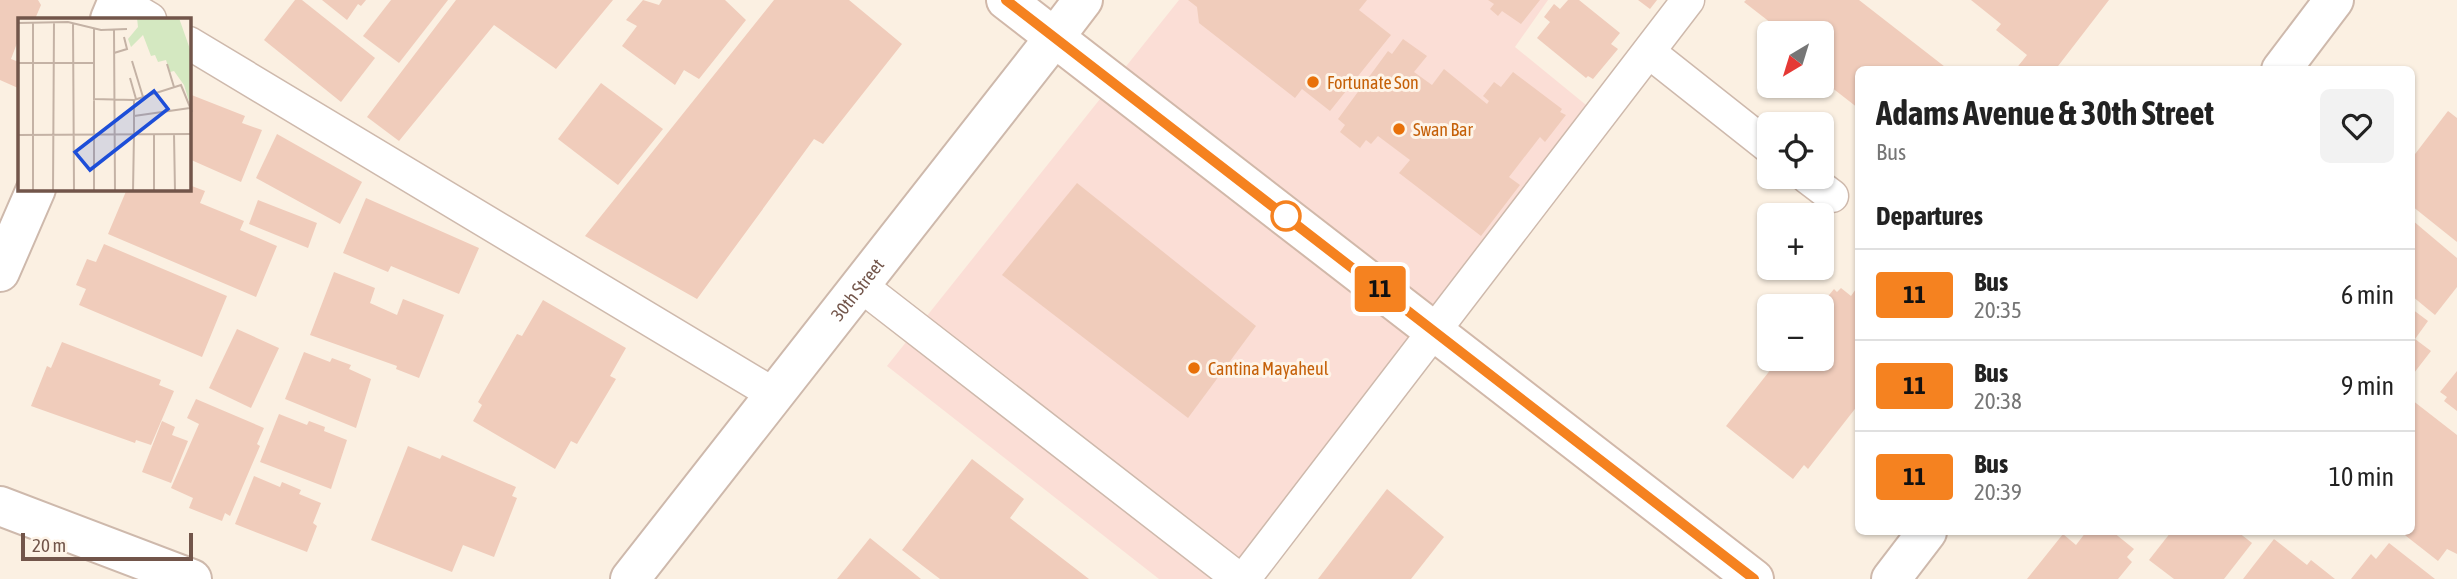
<!DOCTYPE html>
<html lang="en">
<head>
<meta charset="utf-8">
<style>
	body { margin:0; font-family:"Asap Condensed",sans-serif; background:#f2f2f2; color:#222; height:100vh; display:flex; flex-direction:column; font-size:26px; white-space:nowrap }
	* { box-sizing:border-box; margin:0 }
	p { font-size:23px; color:#767676 }
	.icon { flex:none; width:38px; height:38px; fill:none; stroke:currentColor; stroke-width:2; stroke-linecap:round; stroke-linejoin:round }
	.map { position:relative; flex:1; overflow:hidden }
	.side { position:absolute; left:1855px; top:66px; width:560px; height:469px; display:flex; flex-direction:column; background:#fff; border-radius:10px; box-shadow:0 2px 5px #0004 }
	.side>* { flex:none }
	.badge { padding:0 14px; border-radius:5px; font-size:24px; line-height:46px }
	.needle { width:46px; rotate:218deg }
	.fabs { position:absolute; left:1757px; top:21px; display:grid; gap:14px }
	.fabs a { display:grid; place-items:center; width:77px; height:77px; border-radius:10px; background:#fff; box-shadow:0 2px 5px #0004; font-size:35px }
	.scale { position:absolute; left:21px; bottom:18px; width:172px; box-sizing:border-box; padding-left:7px; border:4px solid #72554a; border-top:0; font-size:19px; line-height:24px; white-space:nowrap; color:#72554a; -webkit-text-stroke:5px #fef4e8; paint-order:stroke }
	.map>.badge { position:absolute; translate:-50% -50%; box-shadow:0 0 0 4px #fff }
	h2 { padding:0 21px; font-size:26px; line-height:63px }
	.round { display:grid; place-items:center; flex:none; width:74px; height:74px; border-radius:10px; background:#f2f2f2 }
	.head { display:flex; align-items:center; justify-content:space-between; height:119px; padding:0 21px }
	h1 { font-size:33px; font-weight:700; line-height:52px }
	ul { padding:0; list-style:none }
	li { display:flex; align-items:center; gap:21px; height:91px; padding:0 21px; border-top:2px solid #e0e0e0 }
	li div { flex:1 }
	li b { display:block; font-size:26px }
	li em { font-style:normal }
	li .badge { min-width:77px; font-weight:700; text-align:center }
	.map>svg:first-child { display:block }
	.commercial { fill:#fbded6 }
	.building { fill:#f0ccbb }
	.lines { fill:none; stroke-linecap:round; stroke-linejoin:round }
	.service-casing { stroke:#ceb9ac; stroke-width:35 }
	.minor-casing { stroke:#ceb9ac; stroke-width:42 }
	.secondary-casing { stroke:#d1b8a9; stroke-width:42 }
	.service { stroke:#fff; stroke-width:32 }
	.minor { stroke:#fff; stroke-width:38 }
	.secondary { stroke:#fff; stroke-width:38 }
	.line-casing { stroke:#fff; stroke-width:16 }
	.line { stroke:#f58220; stroke-width:10 }
	.food-dot { fill:#e8710a; stroke:#fef4e8; stroke-width:2.5 }
	.stop-dot { fill:#fff; stroke:#f58220; stroke-width:3.5 }
	.labels { text-anchor:middle; dominant-baseline:central; stroke-width:6; stroke-linejoin:round; paint-order:stroke }
	.food-label { font-size:18px; fill:#c56008; stroke:#fef4e8; text-anchor:start }
	.street-label { font-size:18px; fill:#72554a; stroke:#fef4e8 }
	.inset-road { fill:none; stroke:#c4b2a5; stroke-width:2 }
	.view { fill:#1d4ed8; fill-opacity:0.15; stroke:#1d4ed8; stroke-width:3.5 }
	.inset-edge { fill:none; stroke:#72554a; stroke-width:3.5 }
</style>
</head>
<body>
<div class="map">
<svg width="2457" height="579" viewBox="0 0 2457 579">
	<rect width="100%" height="100%" fill="#fbf0e2"/>
	<polygon class="commercial" points="1179,0 1548,0 1515,47 1591,109 1226,579 1159,579 887,366"/>
	<g class="building">
		<polygon points="0,0 38,0 41,5 35,19 19,19 19,38 11,59 19,62 18,88 0,80"/>
		<polygon points="295,0 302,0 375,58 341,102 264,40"/>
		<polygon points="322,0 366,0 361,6 358,4 347,20"/>
		<polygon points="391,0 448,0 399,63 363,36"/>
		<polygon points="456,0 613,0 556,69 494,25 399,141 367,117"/>
		<polygon points="643,0 659,5 662,0 725,0 746,20 699,79 684,70 675,85 622,46 637,26 626,20"/>
		<polygon points="774,0 849,0 902,44 823,144 814,139 697,299 585,236"/>
		<polygon points="1188,0 1367,0 1359,10 1391,35 1330,111 1302,89 1295,98 1199,23 1197,7"/>
		<polygon points="1488,0 1540,0 1521,24 1502,11 1498,16 1490,9 1494,4"/>
		<polygon points="1568,0 1579,0 1620,33 1611,44 1618,49 1593,79 1588,76 1586,78 1537,38 1550,22 1544,17 1554,4 1560,9"/>
		<polygon points="1638,0 1657,0 1650,9"/>
		<polygon points="1746,0 1859,0 1949,70 1858,70 1858,108 1822,80 1822,33 1784,33 1744,2"/>
		<polygon points="1971,0 2109,0 2055,70 2015,70 2027,55 1996,30 2001,24"/>
		<polygon points="1403,39 1427,56 1414,72 1432,85 1444,69 1487,104 1489,101 1483,96 1494,82 1501,87 1513,72 1562,109 1560,112 1566,115 1545,142 1540,137 1509,177 1520,185 1481,236 1399,173 1410,160 1378,136 1371,144 1366,140 1360,148 1340,132 1345,125 1338,119 1388,51 1392,54"/>
		<polygon points="601,83 663,129 618,185 558,139"/>
		<polygon points="189,94 245,116 242,123 262,130 241,182 189,159"/>
		<polygon points="2448,111 2457,118 2457,242 2412,206 2412,158"/>
		<polygon points="277,134 362,182 340,224 256,178"/>
		<polygon points="1077,183 1256,326 1188,418 1002,275"/>
		<polygon points="189,185 205,191 200,203 244,221 240,230 277,246 256,297 108,234 127,189 189,189"/>
		<polygon points="366,198 479,248 459,294 391,266 388,272 343,253"/>
		<polygon points="258,200 317,223 308,248 249,224"/>
		<polygon points="2412,220 2457,258 2457,287 2435,315 2412,296"/>
		<polygon points="104,244 227,296 202,357 79,305 86,289 76,285 87,259 96,262"/>
		<polygon points="334,272 375,288 370,303 397,315 403,299 444,315 419,378 396,369 397,366 310,335"/>
		<polygon points="1858,286 1858,405 1808,469 1804,465 1793,479 1726,426 1779,359 1822,359 1820,306 1834,289 1837,292 1841,288 1851,296"/>
		<polygon points="543,300 626,348 610,376 616,379 577,444 571,441 555,469 473,421 482,405 478,402 517,334 522,336"/>
		<polygon points="2412,309 2428,321 2415,339 2431,351 2414,373 2412,371"/>
		<polygon points="237,329 279,348 251,408 209,388"/>
		<polygon points="62,342 161,380 159,385 174,391 151,445 136,440 135,443 31,406 47,366 51,368"/>
		<polygon points="304,352 330,362 332,358 351,365 349,369 371,379 356,428 285,399"/>
		<polygon points="2457,371 2457,411 2444,401 2447,397 2440,392"/>
		<polygon points="196,399 264,428 257,444 260,446 230,516 225,513 222,521 189,508 193,498 171,488 199,424 187,418"/>
		<polygon points="2412,400 2457,435 2457,554 2447,549 2438,561 2401,532 2412,532"/>
		<polygon points="279,414 307,425 309,421 325,427 324,431 347,440 331,489 260,462"/>
		<polygon points="162,421 175,427 172,435 188,441 171,483 142,472"/>
		<polygon points="408,446 440,459 442,455 516,487 512,496 517,498 494,557 463,545 452,572 371,540"/>
		<polygon points="972,459 1024,499 1010,518 1089,579 940,579 902,550"/>
		<polygon points="254,476 280,487 282,482 301,490 299,494 321,503 313,523 317,526 307,552 235,524"/>
		<polygon points="1387,489 1444,537 1411,579 1318,579"/>
		<polygon points="2086,532 2113,532 2134,549 2127,557 2132,562 2118,579 2027,579 2063,534 2076,545"/>
		<polygon points="2171,532 2238,532 2252,543 2224,579 2174,579 2149,560"/>
		<polygon points="870,538 921,579 837,579"/>
		<polygon points="2274,539 2307,565 2311,560 2335,579 2243,579"/>
		<polygon points="2389,543 2435,579 2351,579 2371,554 2376,559"/>
	</g>
	<g class="lines">
		<g class="service-casing">
			<g id="service">
				<polyline points="118,0 150,19"/>
				<polyline points="189,43 775,395"/>
				<polyline points="1649,52 1769,147"/>
				<polyline points="1807,177 1832,196"/>
				<polyline points="860,285 1239,579"/>
				<polyline points="1244,579 1688,0"/>
			</g>
		</g>
		<g class="minor-casing">
			<g id="minor">
				<polyline points="110,19 118,0"/>
				<polyline points="2281,70 2334,0"/>
				<polyline points="0,272 36,189"/>
				<polyline points="0,506 192,579"/>
				<path id="s1" d="M630,579l424,-541"/>
				<polyline points="1891,579 1927,532"/>
			</g>
		</g>
		<g class="secondary-casing">
			<g id="secondary">
				<polyline points="1006,0 1754,579"/>
				<polyline points="1054,38 1083,0"/>
			</g>
		</g>
		<use href="#service" class="service"/>
		<use href="#minor" class="minor"/>
		<use href="#secondary" class="secondary"/>
	</g>
	<g class="lines">
		<g class="line-casing">
			<polyline id="line" points="1006,0 1754,579"/>
		</g>
		<use href="#line" class="line"/>
	</g>
	<g class="food-dot">
		<circle cx="1313" cy="82" r="7"/>
		<circle cx="1399" cy="129" r="7"/>
		<circle cx="1194" cy="368" r="7"/>
	</g>
	<circle class="stop-dot" cx="1286" cy="216" r="14"/>
	<g class="labels">
		<g class="food-label">
			<text x="1327" y="82">Fortunate Son</text>
			<text x="1413" y="129">Swan Bar</text>
			<text x="1208" y="368">Cantina Mayaheul</text>
		</g>
		<g class="street-label">
			<text stroke="none"><textPath href="#s1" startOffset="368">30th Street</textPath></text>
		</g>
	</g>
	<g transform="translate(18 18)">
		<rect width="173" height="173" fill="#fbf0e2"/>
		<path d="M119,0h42l12,34v56l-7,-23 -10,-14 -4,1 -4,-12 -8,2 -3,-7 -4,1 -8,-21 -12,12 -3,-8 10,-12z" fill="#d4e8c1"/>
		<path class="inset-road" d="M15,4v169M0,5l50,-1 33,8 26,-1M55,5l1,168M76,10v163M96,12l1,161M96,35l13,-4 -3,-12M114,43l11,36M0,45h75M149,46l7,23M112,60l6,21M75,81l41,1 47,-15 11,27M116,98l56,-8M116,116v-34M156,116l1,57M0,117l174,-1M136,117v56M35,173l1,-169M115,173l1,-57"/>
		<path class="view" d="M136,73l14,18 -78,61 -15,-18z"/>
		<rect width="173" height="173" class="inset-edge"/>
	</g>
</svg>
<div class="fabs">
<a><svg class="needle" viewBox="-14 -14 28 28"><path d="M0-13l5 13h-10z" fill="#e53935"/><path d="M0 13l5-13h-10z" fill="#767676"/></svg></a>
<a><svg class="icon" aria-label="locate" viewBox="0 0 24 24"><circle cx="12" cy="12" r="6"/><path d="M12 2v4M12 18v4M2 12h4M18 12h4"/></svg></a>
<a>+</a>
<a>−</a>
</div>
<div class="scale">20 m</div>
<b class="badge" style="left:1380px;top:289px;background:#f58220;color:#111">11</b>
<section class="side">
<div class="head"><div><h1>Adams Avenue &amp; 30th Street</h1><p>Bus</p></div><a class="round"><svg class="icon" aria-label="heart" viewBox="0 0 24 24"><path d="M12 20l-8-8c-3-5 5-10 8-4 3-6 11-1 8 4z"/></svg></a></div>
<h2>Departures</h2>
<ul>
<li><span class="badge" style="background:#f58220;color:#111">11</span><div><b>Bus</b><p>20:35</p></div><em>6 min</em></li>
<li><span class="badge" style="background:#f58220;color:#111">11</span><div><b>Bus</b><p>20:38</p></div><em>9 min</em></li>
<li><span class="badge" style="background:#f58220;color:#111">11</span><div><b>Bus</b><p>20:39</p></div><em>10 min</em></li>
</ul>
</section>
</div>
</body>
</html>
